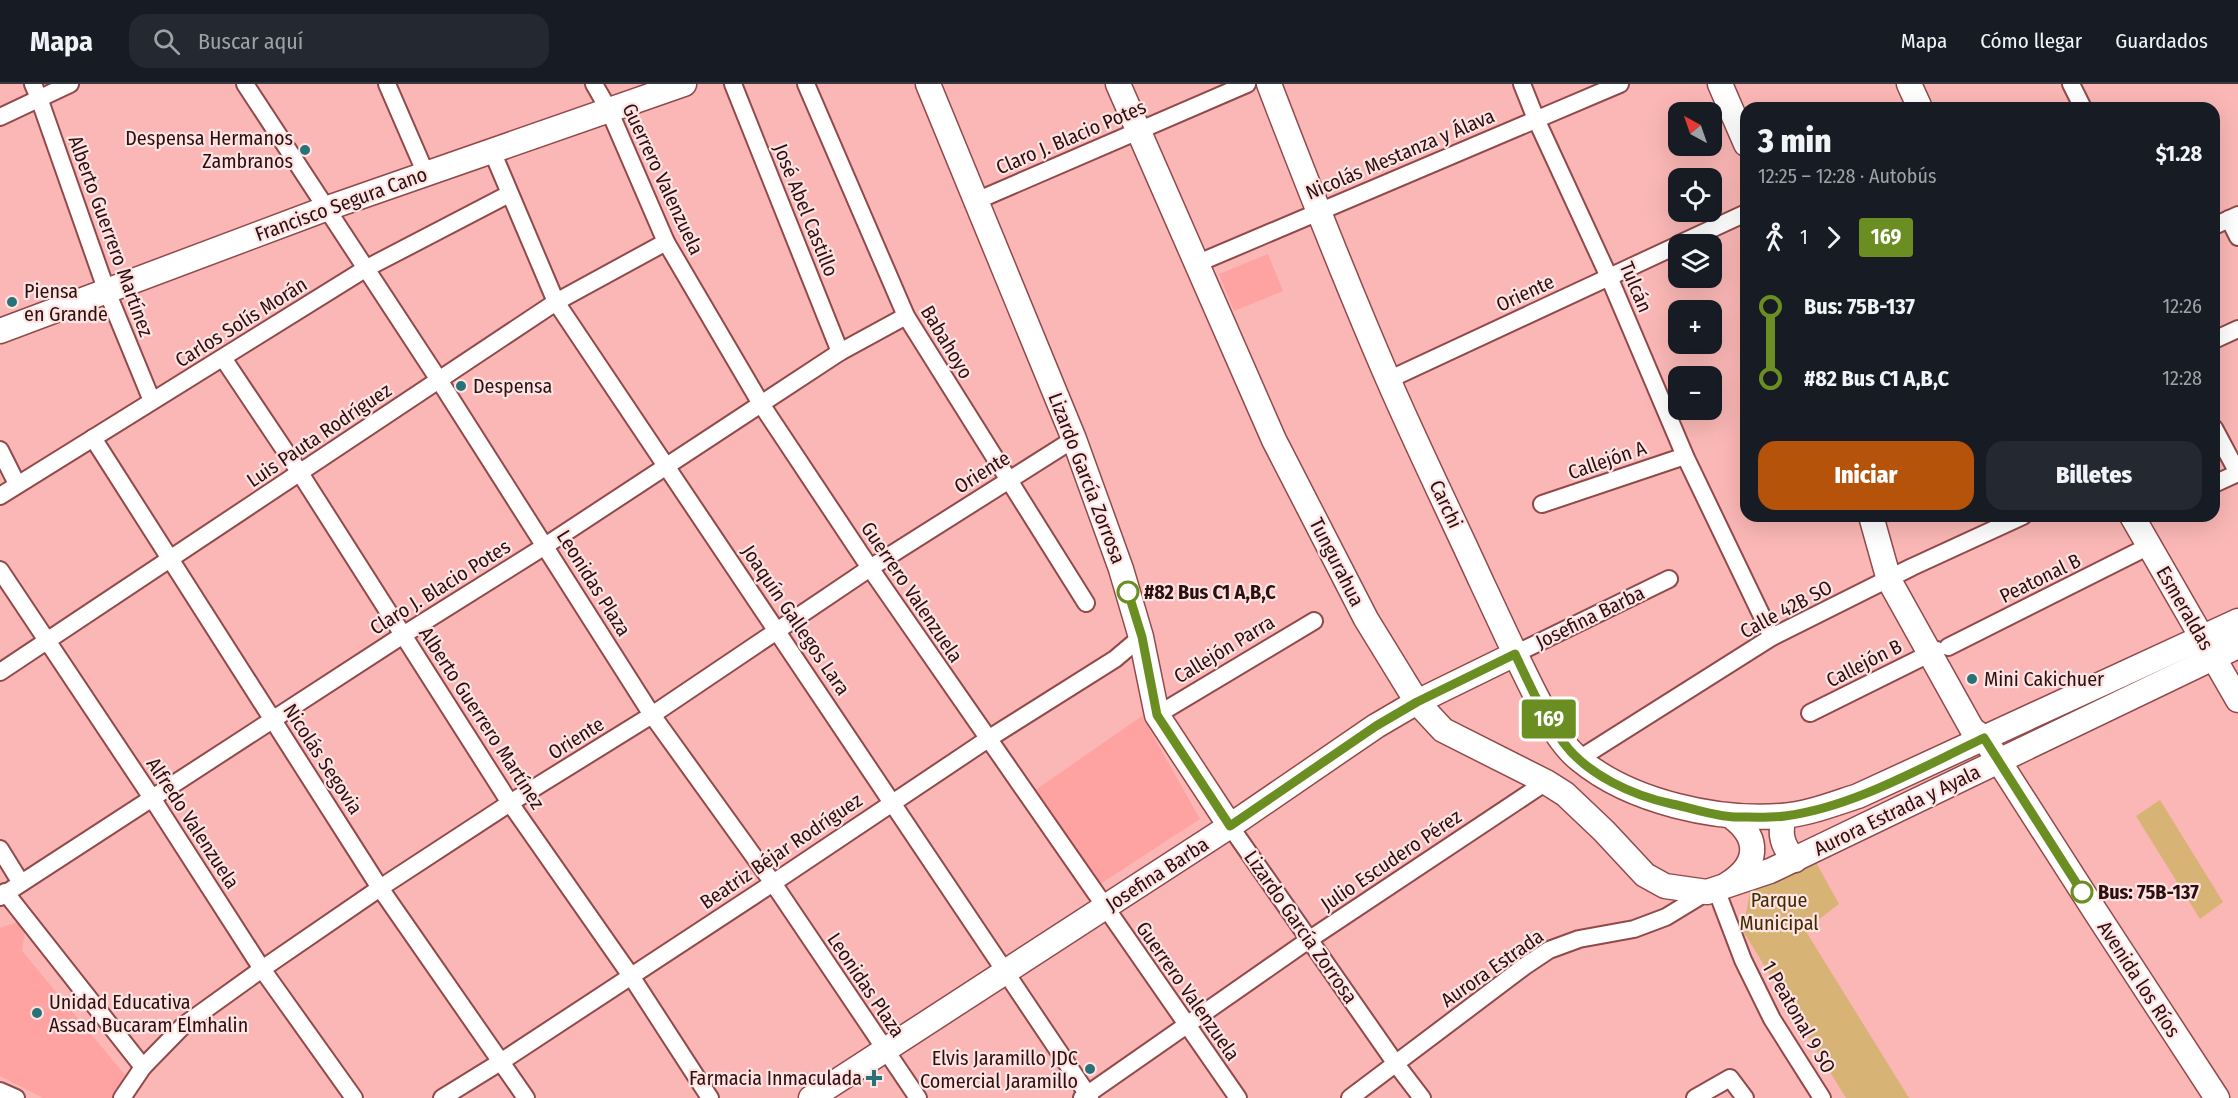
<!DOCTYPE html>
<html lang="es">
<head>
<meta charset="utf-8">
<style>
	body { margin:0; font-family:"Fira Sans Condensed",sans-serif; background:#242831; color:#f1f3f6; height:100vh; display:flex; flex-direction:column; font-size:22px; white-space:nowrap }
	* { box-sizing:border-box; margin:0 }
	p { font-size:20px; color:#9ea1a6 }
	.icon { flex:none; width:33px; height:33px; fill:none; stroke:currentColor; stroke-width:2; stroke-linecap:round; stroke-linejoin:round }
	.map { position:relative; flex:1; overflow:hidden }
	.side { position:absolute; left:1740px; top:18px; width:480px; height:420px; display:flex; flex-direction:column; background:#171b24; border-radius:18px; box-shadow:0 6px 24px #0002 }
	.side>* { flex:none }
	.badge { padding:0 12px; border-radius:4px; font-size:21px; line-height:39px }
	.needle { width:39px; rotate:320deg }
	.tools { position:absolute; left:1668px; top:18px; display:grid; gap:12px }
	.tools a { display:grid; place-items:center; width:54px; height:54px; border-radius:12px; background:#171b24; box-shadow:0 6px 24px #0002; font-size:30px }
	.map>.badge { position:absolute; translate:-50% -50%; box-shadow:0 0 0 3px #fff }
	.legs { display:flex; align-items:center; gap:9px; height:66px; padding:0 18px; font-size:20px }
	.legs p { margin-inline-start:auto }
	.head { display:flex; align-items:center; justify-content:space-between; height:102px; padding:0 18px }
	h1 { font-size:33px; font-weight:800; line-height:45px }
	.action { display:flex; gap:12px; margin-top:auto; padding:12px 18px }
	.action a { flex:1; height:69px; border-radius:18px; background:#b45309; color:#fff; font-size:24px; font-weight:800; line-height:69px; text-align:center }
	.action a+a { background:#242831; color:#f1f3f6 }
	ul { padding:0 18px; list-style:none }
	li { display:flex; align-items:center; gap:21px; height:72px; font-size:22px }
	li i { display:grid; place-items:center; width:9px; height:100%; margin:0 8px; background:currentColor }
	li i::after { content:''; width:15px; height:15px; margin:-8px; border:4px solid; border-radius:50%; background:#171b24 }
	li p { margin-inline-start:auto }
	li:first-child i { background:linear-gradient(#0000 50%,currentColor 0) }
	li:last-child i { background:linear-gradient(currentColor 50%,#0000 0) }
	header { display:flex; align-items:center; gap:36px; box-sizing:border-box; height:84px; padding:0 30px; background:#171b24; border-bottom:2px solid #363941 }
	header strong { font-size:28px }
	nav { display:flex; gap:33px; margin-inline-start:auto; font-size:21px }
	.search { width:420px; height:54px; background:#242831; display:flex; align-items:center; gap:15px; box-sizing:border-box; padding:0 21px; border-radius:18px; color:#9ea1a6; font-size:22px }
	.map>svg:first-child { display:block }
	.built { fill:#fea3a1 }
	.green { fill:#d7b375 }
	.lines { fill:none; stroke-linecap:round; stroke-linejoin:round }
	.street-casing { stroke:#914949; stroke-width:20 }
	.secondary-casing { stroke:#914949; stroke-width:27 }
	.street { stroke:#fff; stroke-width:16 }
	.secondary { stroke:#fff; stroke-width:24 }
	.line-1-casing { stroke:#fff; stroke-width:14 }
	.line-1 { stroke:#6b8e23; stroke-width:9 }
	.poi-dot { fill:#287377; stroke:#ffe4e3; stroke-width:2 }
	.stop-1-dot { fill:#fff; stroke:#6b8e23; stroke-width:3 }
	.labels { text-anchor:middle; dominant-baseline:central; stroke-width:4.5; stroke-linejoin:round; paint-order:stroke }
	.street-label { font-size:20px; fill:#2c0f0f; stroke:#ffe4e3 }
	.poi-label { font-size:20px; fill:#2c0f0f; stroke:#ffe4e3; text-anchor:start }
	.stop-label { font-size:20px; font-weight:bold; fill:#2c0f0f; stroke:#ffe4e3; text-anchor:start }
	.park-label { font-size:20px; fill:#402b00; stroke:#ffe4e3 }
</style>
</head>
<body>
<header>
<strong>Mapa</strong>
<div class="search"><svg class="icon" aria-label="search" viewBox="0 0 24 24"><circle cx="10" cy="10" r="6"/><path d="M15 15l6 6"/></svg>Buscar aquí</div>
<nav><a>Mapa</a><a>Cómo llegar</a><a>Guardados</a></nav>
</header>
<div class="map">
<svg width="2238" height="1014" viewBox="0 0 2238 1014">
	<rect width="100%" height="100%" fill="#fab7b5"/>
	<g class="built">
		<polygon points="1268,170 1283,207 1234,227 1219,190"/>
		<polygon points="1142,632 1200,735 1100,800 1034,707"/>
		<polygon points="20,837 25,846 22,867 125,991 113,1014 43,1014 0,992 0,844"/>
	</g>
	<g class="green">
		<polygon points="2160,716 2223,818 2200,835 2136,732"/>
		<polygon points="1814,775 1839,820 1805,846 1909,1014 1846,1014 1743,847 1750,807"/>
	</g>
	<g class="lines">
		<g class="street-casing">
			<g id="street">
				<polyline points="33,0 39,14 106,205 152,317"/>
				<polyline points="245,0 439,296 652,631 773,799 918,1014"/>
				<polyline points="387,0 426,90"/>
				<polyline points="594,0 609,26 666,158 761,320 870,484 1238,1014"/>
				<polyline points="733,0 840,268"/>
				<polyline points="806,0 906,232 1086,519"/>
				<polyline points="1522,0 1536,35 1609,193 1685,372 1772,553"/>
				<polyline points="2071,0 2083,24"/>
				<polyline points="0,33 70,0"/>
				<polyline points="492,67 556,218 1090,1014"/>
				<polyline points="976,117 1247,0"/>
				<polyline points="2229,135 2238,153"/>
				<polyline points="2214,142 2238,131"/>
				<polyline points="1679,160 1746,129"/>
				<polyline points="1196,180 1620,0"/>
				<polyline points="2214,256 2238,245"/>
				<polyline points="223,274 300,389 510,719 631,892 710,1014"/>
				<polyline points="1388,296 1678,161"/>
				<polyline points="2214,344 2238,389 2214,400"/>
				<polyline points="93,354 380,804 526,1014"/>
				<polyline points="0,366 17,400"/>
				<polyline points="0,412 365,185 509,110"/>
				<polyline points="1542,420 1685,372"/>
				<polyline points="0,486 152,714 262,885 354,1014"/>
				<polyline points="1948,563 2149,462"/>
				<polyline points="1515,570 1669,495"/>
				<polyline points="0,588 556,218 666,158"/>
				<polyline points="1810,629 1937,566"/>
				<polyline points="1157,631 1314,537"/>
				<polyline points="1579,675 1772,553 1912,483 2023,432"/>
				<polyline points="1230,742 1396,980 1422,1014"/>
				<polyline points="0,765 21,799"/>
				<polyline points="1716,805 1743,876 1772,935 1822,1014"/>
				<polyline points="5,808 143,983"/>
				<polyline points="0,813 403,551 545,462 840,268 906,232"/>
				<polyline points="0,1007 16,1014"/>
				<polyline points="122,1014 143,983 184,941 262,885 380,804 510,719 652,631 870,484 1074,355"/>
				<polyline points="442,1014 502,977 773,799 988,655 1115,575 1141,553"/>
				<polyline points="1082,1014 1310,855 1546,698"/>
				<polyline points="1350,1014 1525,882 1549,866 1579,855 1634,845 1666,833 1707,808"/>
				<polyline points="1695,1014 1730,994 1745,1014"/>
			</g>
		</g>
		<g class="secondary-casing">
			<g id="secondary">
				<polyline points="928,0 1074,355 1121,485 1141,553 1157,631 1230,742"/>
				<polyline points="1118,0 1274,356 1366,535 1417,618 1443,646 1546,698 1565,710 1604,747 1645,791 1665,802 1707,808 1770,787 2238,562"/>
				<path d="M1269,0c38,99 77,198 119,295 30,69 63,136 94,204 18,38 35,76 54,113 12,23 24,48 44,64 51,42 137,61 202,56 26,-2 51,-12 76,-20l380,-175"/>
				<polyline points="1720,0 1746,60"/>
				<polyline points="1909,0 1920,24"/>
				<polyline points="0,247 325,125 684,0"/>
				<polyline points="1871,432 1889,496 1972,645 1984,654 2095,827 2217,1014"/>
				<polyline points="2132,432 2238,616"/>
				<path d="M1784,732c-5,18 -2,30 11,44"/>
				<path d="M1728,800c30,-19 33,-45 4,-67"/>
				<polyline points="811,1014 1230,742 1376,642 1417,618 1515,570"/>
			</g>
		</g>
		<use href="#street" class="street"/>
		<use href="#secondary" class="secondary"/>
	</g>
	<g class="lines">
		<g class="line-1-casing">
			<path id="line-1" d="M1128,508l14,45 15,78 73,111 146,-100 41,-24 98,-48c14,29 28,62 48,88 24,33 71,54 109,62 20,4 42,12 63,13 16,0 34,1 50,-1 69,-9 137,-49 199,-78l98,154"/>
		</g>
		<use href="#line-1" class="line-1"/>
	</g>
	<g class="poi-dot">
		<circle cx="305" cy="66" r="6"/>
		<circle cx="12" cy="218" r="6"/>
		<circle cx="461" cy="302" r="6"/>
		<circle cx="1972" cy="595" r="6"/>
		<circle cx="37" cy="929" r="6"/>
		<circle cx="1090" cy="985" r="6"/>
		<path d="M871 985h6v6h6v6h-6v6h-6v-6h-6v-6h6z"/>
	</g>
	<g class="stop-1-dot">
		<circle cx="1128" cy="508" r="10"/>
		<circle cx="2082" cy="808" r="10"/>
	</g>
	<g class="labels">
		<g class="street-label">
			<text transform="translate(1071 53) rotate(-23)">Claro J. Blacio Potes</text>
			<text transform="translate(1400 70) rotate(-23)">Nicolás Mestanza y Álava</text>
			<text transform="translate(663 95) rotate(65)">Guerrero Valenzuela</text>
			<text transform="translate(341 120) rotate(-20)">Francisco Segura Cano</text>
			<text transform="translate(806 126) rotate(68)">José Abel Castillo</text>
			<text transform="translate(111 152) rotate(70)">Alberto Guerrero Martínez</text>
			<text transform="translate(1636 203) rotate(67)">Tulcán</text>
			<text transform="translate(1525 209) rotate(-25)">Oriente</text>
			<text transform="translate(241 238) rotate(-32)">Carlos Solís Morán</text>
			<text transform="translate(947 258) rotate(59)">Babahoyo</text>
			<text transform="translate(319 351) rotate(-34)">Luis Pauta Rodríguez</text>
			<text transform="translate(1607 376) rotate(-19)">Callejón A</text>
			<text transform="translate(982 388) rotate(-32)">Oriente</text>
			<text transform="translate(1087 394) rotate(69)">Lizardo García Zorrosa</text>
			<text transform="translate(1446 420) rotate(65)">Carchi</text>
			<text transform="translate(1337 478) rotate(63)">Tungurahua</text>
			<text transform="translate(2040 494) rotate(-26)">Peatonal B</text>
			<text transform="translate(594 499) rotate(58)">Leonidas Plaza</text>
			<text transform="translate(440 503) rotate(-32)">Claro J. Blacio Potes</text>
			<text transform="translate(912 508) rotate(56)">Guerrero Valenzuela</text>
			<text transform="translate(2185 524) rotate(60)">Esmeraldas</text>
			<text transform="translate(1786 525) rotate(-28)">Calle 42B SO</text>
			<text transform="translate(1590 533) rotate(-26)">Josefina Barba</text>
			<text transform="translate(796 536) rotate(56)">Joaquín Gallegos Lara</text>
			<text transform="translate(1224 565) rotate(-31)">Callejón Parra</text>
			<text transform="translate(1864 579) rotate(-27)">Callejón B</text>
			<text transform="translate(482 634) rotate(57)">Alberto Guerrero Martínez</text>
			<text transform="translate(576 654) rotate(-32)">Oriente</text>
			<text transform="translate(323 675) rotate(57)">Nicolás Segovia</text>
			<text transform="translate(1897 726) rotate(-26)">Aurora Estrada y Ayala</text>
			<text transform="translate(193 739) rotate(57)">Alfredo Valenzuela</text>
			<text transform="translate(781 767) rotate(-34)">Beatriz Béjar Rodríguez</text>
			<text transform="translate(1391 776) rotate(-34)">Julio Escudero Pérez</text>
			<text transform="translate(1157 790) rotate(-33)">Josefina Barba</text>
			<text transform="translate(1301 843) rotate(55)">Lizardo García Zorrosa</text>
			<text transform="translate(1492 884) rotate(-35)">Aurora Estrada</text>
			<text transform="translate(2139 895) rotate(57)">Avenida los Ríos</text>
			<text transform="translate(866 901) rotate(56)">Leonidas Plaza</text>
			<text transform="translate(1188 907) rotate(55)">Guerrero Valenzuela</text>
			<text transform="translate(1799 933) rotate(60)">1 Peatonal 9 SO</text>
		</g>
		<g class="poi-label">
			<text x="293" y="54" text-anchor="end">Despensa Hermanos<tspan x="293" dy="23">Zambranos</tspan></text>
			<text x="24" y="207">Piensa<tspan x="24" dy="23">en Grande</tspan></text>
			<text x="473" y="302">Despensa</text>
			<text x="1984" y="595">Mini Cakichuer</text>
			<text x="49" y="918">Unidad Educativa<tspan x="49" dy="23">Assad Bucaram Elmhalin</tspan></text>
			<text x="1078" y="974" text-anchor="end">Elvis Jaramillo JDC<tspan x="1078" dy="23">Comercial Jaramillo</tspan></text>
			<text x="862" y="994" text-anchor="end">Farmacia Inmaculada</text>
		</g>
		<g class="stop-label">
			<text x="1144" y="508">#82 Bus C1 A,B,C</text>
			<text x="2098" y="808">Bus: 75B-137</text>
		</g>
		<g class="park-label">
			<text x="1779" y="816">Parque<tspan x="1779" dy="23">Municipal</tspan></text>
		</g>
	</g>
</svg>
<div class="tools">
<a><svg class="needle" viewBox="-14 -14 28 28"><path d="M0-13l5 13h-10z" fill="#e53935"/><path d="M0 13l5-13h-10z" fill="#9ea1a6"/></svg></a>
<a><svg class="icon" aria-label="locate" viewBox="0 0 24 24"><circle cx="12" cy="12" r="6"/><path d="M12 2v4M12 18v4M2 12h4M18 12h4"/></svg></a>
<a><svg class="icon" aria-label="layers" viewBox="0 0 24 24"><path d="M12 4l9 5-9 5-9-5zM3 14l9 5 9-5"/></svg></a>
<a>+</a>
<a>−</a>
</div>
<b class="badge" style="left:1549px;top:635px;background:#6b8e23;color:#fff">169</b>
<section class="side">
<div class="head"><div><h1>3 min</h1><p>12:25 – 12:28 · Autobús</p></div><b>$1.28</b></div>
<div class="legs"><svg class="icon" aria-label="walk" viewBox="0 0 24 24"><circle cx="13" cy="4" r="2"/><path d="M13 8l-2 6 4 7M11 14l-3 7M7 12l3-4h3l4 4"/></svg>1<svg class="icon" aria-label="forward" viewBox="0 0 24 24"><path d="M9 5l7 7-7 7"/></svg><b class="badge" style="background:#6b8e23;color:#fff">169</b></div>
<ul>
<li><i style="color:#6b8e23"></i><b>Bus: 75B-137</b><p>12:26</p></li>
<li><i style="color:#6b8e23"></i><b>#82 Bus C1 A,B,C</b><p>12:28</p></li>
</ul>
<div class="action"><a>Iniciar</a><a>Billetes</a></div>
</section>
</div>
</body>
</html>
